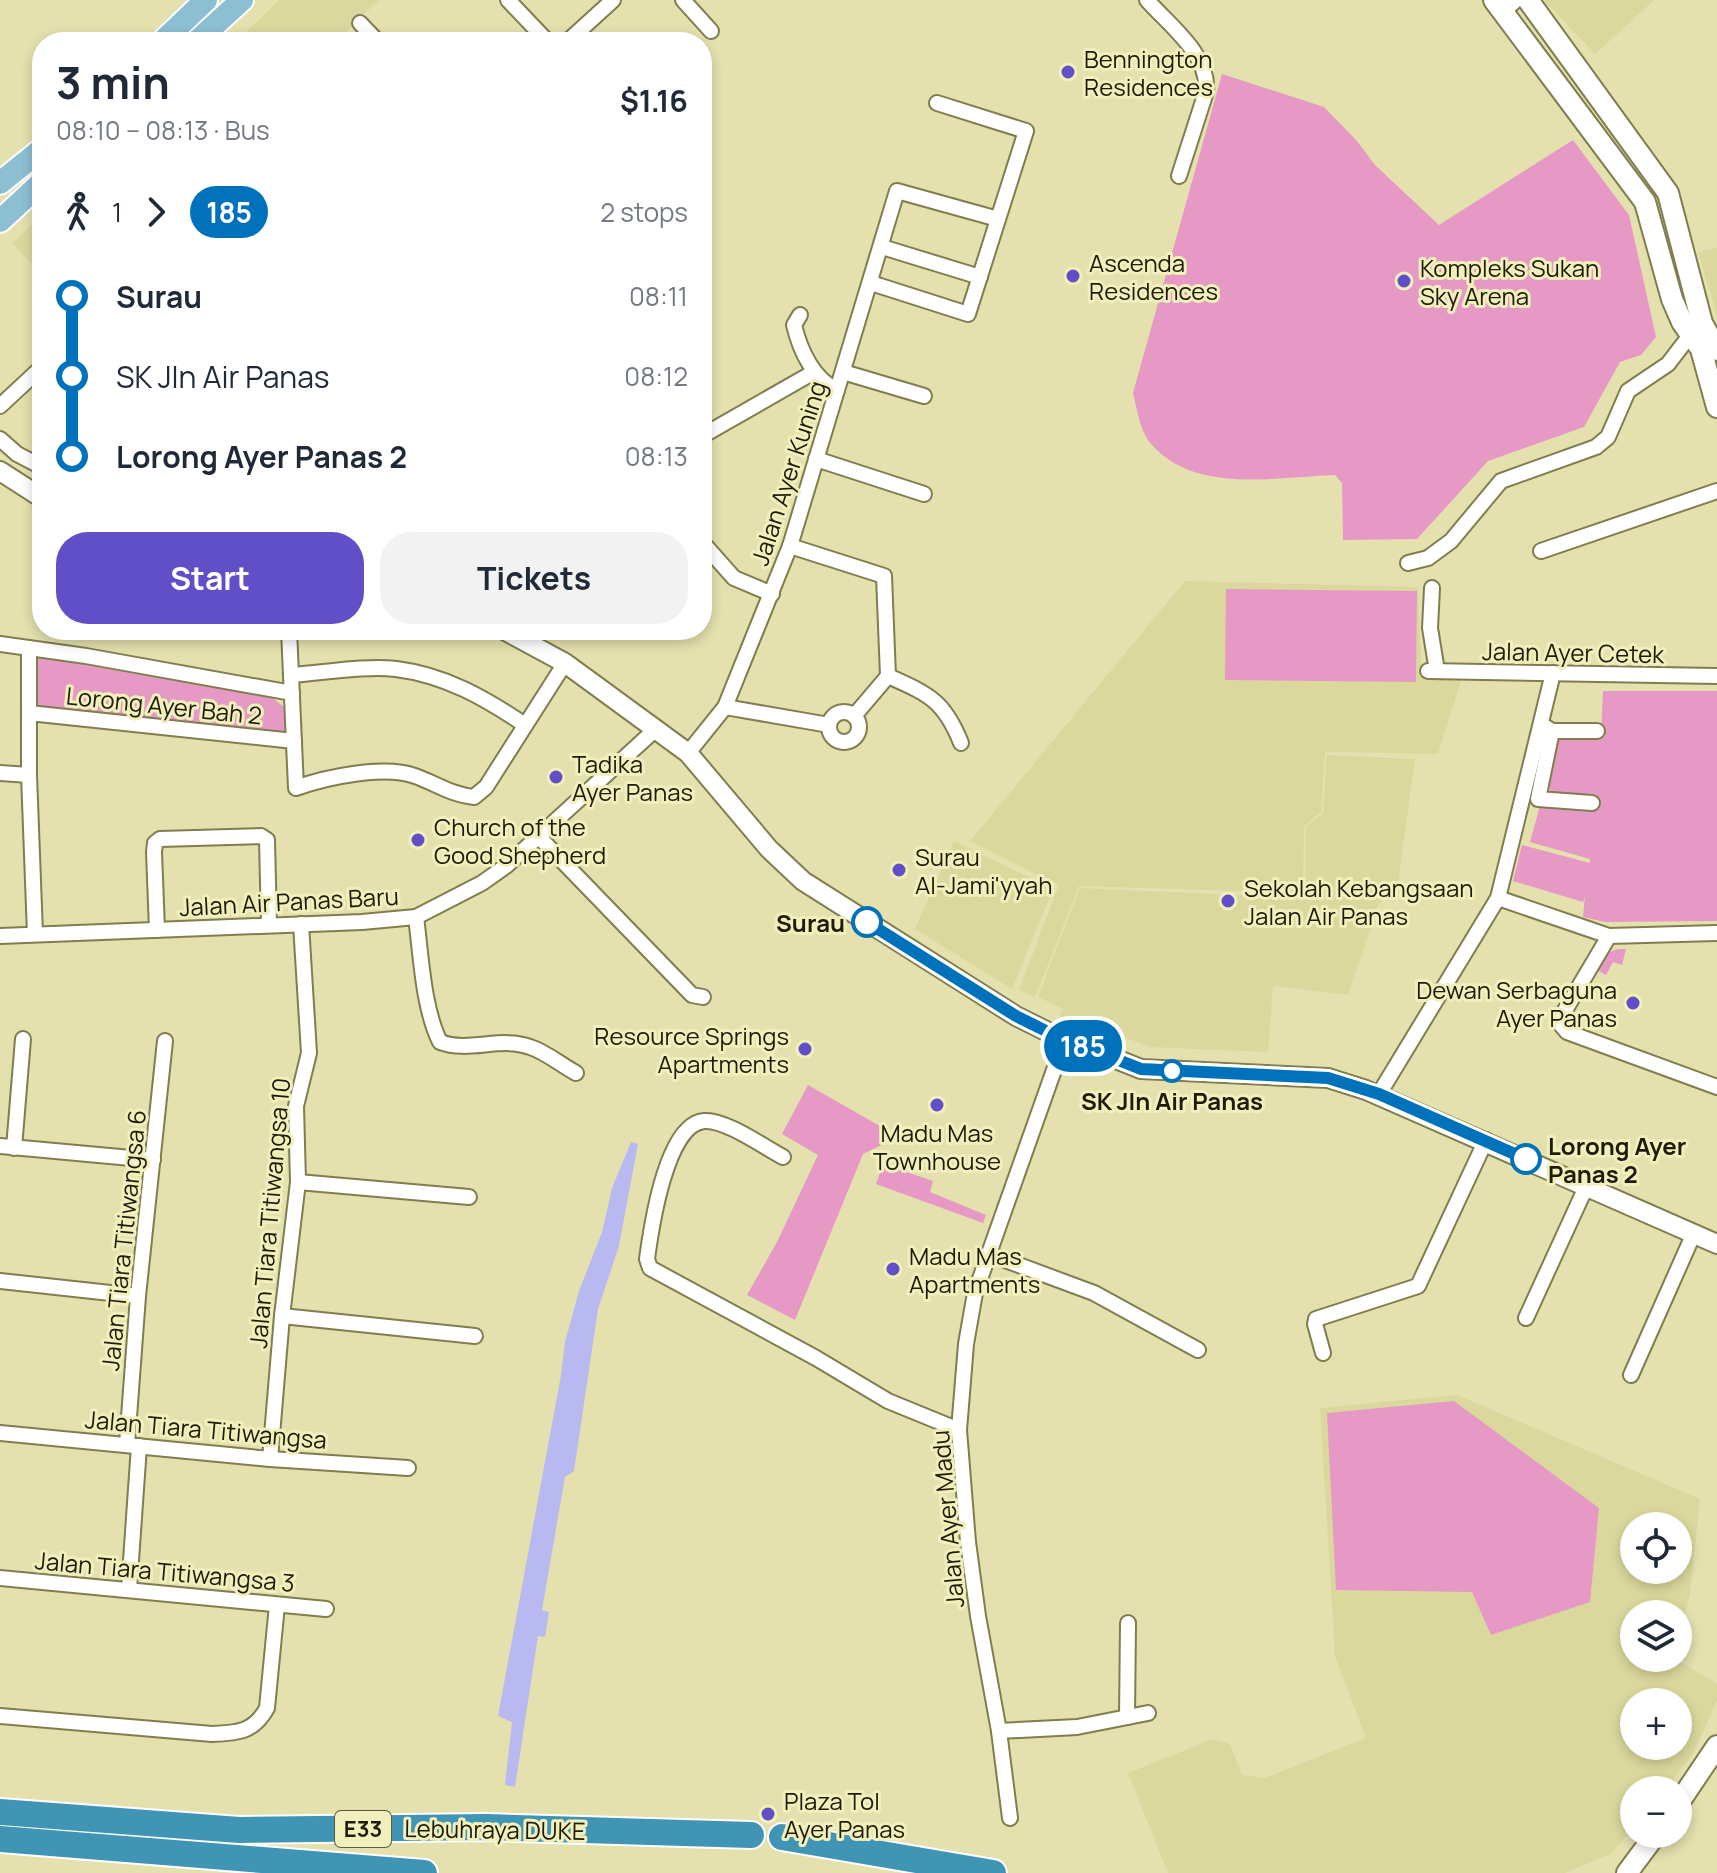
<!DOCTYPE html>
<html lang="en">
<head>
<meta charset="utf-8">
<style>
	body { margin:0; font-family:Manrope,sans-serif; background:#f2f2f3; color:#1f2937; height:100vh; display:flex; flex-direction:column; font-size:30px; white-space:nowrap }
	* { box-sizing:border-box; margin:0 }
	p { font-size:26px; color:#747a83 }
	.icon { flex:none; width:44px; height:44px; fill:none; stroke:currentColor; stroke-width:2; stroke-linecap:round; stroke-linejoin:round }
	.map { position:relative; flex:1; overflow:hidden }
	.sheet { position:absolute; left:32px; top:32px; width:680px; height:608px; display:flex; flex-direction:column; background:#fff; border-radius:32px; box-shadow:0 4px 12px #0003 }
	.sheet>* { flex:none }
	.badge { padding:0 16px; border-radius:26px; font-size:28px; line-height:52px }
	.fabs { position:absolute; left:1620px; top:1512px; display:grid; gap:16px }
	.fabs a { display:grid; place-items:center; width:72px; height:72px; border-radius:50%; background:#fff; box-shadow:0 4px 12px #0003; font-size:40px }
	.map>.badge { position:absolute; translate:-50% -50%; box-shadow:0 0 0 4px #fff }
	.legs { display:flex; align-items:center; gap:12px; height:88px; padding:0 24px; font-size:26px }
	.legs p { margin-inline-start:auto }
	.headline { display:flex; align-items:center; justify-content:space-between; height:136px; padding:0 24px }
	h1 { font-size:44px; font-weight:700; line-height:60px }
	.button { display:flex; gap:16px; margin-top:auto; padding:16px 24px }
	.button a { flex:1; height:92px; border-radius:32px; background:#614fc8; color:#fff; font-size:32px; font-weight:700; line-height:92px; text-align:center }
	.button a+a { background:#f2f2f3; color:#1f2937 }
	ul { padding:0 24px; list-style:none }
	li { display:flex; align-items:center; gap:28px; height:80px; font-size:30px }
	li i { display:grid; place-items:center; width:12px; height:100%; margin:0 10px; background:currentColor }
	li i::after { content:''; width:20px; height:20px; margin:-10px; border:6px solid; border-radius:50%; background:#fff }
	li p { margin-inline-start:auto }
	li:first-child i { background:linear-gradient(#0000 50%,currentColor 0) }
	li:last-child i { background:linear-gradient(currentColor 50%,#0000 0) }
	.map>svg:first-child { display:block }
	.built { fill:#dbd89d; fill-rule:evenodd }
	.green { fill:#e599c4 }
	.water { fill:#b9b9f2 }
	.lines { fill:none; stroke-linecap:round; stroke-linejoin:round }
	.minor-casing { stroke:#807d4e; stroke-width:18 }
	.tertiary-casing { stroke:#807d4e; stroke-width:22 }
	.secondary-casing { stroke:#807d4e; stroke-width:24 }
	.primary-casing { stroke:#fff; stroke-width:26 }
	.motorway-casing { stroke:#fff; stroke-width:30 }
	.minor { stroke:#fff; stroke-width:14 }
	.tertiary { stroke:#fff; stroke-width:18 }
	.secondary { stroke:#fff; stroke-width:20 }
	.primary { stroke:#8cbfd2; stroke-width:22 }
	.motorway { stroke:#4095b4; stroke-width:26 }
	.line-1-casing { stroke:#fff; stroke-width:18 }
	.line-1 { stroke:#0072bc; stroke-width:12 }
	.poi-dot { fill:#614fc8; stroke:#f1efbb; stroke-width:3 }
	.stop-1-dot { fill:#fff; stroke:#0072bc; stroke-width:4 }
	.labels { text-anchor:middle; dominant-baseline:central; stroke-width:6; stroke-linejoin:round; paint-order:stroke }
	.shield { fill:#f1efbb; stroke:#5d5b3e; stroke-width:2 }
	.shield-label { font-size:22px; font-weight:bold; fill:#1e1c09 }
	.poi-label { font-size:24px; fill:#1e1c09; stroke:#f1efbb; text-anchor:start }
	.street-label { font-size:24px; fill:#1e1c09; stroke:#f1efbb }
	.stop-label { font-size:24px; font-weight:bold; fill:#1e1c09; stroke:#f1efbb; text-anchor:end }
</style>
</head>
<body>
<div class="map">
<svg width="1717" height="1873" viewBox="0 0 1717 1873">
	<rect width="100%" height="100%" fill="#e4e1ae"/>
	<g class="built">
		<polygon points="279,0 379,0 335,42 236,42"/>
		<polygon points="1544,0 1654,0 1595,54"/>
		<polygon points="42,216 42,274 12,243"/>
		<polygon points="1717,248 1717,316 1698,252"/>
		<polygon points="1185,581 1418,587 1422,675 1462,677 1438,754 1325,752 1321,812 1304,826 1303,893 1079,886 1035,997 1019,990 1059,885 970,841"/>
		<polygon points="1327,755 1415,759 1398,883 1379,904 1348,995 1273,986 1268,1052 1152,1047 1060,1016 1063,1009 1038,997 1080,888 1305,898 1306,826 1323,814"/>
		<polygon points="954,841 1053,889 1012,989 915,929"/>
		<path d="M1457,1395l243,104 -10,95 -12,46v-26h-44v44h40l43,26v17l-25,55 -28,34h-30v37l-22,26 -47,20h-397l-40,-100 85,-34 17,5 12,31 23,3 101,-40 -31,-82 -15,-248zM1634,1526h44v44h-44zM1634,1702h44v44h-44z"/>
	</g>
	<g class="green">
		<path d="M1222,74l102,33 33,34 18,24 64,60 134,-85 56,75 27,122 -15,18 -21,7 -36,65 -96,34 -71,78 -74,1 -1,-57 -7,-8c-60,2 -139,19 -183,-30 -12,-13 -15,-36 -19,-52z"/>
		<polygon points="1226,589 1417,591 1416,682 1225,680"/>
		<polygon points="36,656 273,698 285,708 287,730 282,733 35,707"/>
		<polygon points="1603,691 1717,691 1717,921 1605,922 1583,917 1585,896 1583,902 1513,881 1522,845 1590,863 1590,859 1530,842 1541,802 1549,794 1556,733 1601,733"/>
		<polygon points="1618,949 1626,949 1622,965 1613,962 1606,975 1597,970 1607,953"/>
		<polygon points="808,1085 892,1133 888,1142 863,1154 795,1320 747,1295 777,1242 818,1155 782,1134"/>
		<polygon points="883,1164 933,1181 930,1192 986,1215 983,1223 876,1184"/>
		<polygon points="1454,1401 1599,1508 1590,1602 1491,1635 1472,1592 1336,1590 1327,1413"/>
	</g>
	<polygon class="water" points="631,1142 638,1144 619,1246 598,1309 574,1471 565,1477 542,1610 549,1612 545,1637 538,1636 515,1787 505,1785 512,1722 498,1716 561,1375 565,1342 579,1291 602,1232 612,1188"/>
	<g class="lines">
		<g class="minor-casing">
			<g id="minor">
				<polyline points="508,0 548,42"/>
				<polyline points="683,0 711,31"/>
				<path d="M1147,0c23,26 63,55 59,92l-27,84"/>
				<polyline points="1504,11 1516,0"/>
				<polyline points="360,23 378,42"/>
				<polyline points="567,42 613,0"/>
				<polyline points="882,247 980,277"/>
				<polyline points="871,283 968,314 1026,131 937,103"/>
				<path d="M800,315l-6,10c6,25 19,54 43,65"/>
				<polyline points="843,372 924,396"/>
				<polyline points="0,406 42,367"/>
				<polyline points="702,436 814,372"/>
				<polyline points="0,439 17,454 42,467"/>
				<polyline points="816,459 924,494"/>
				<polyline points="702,542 734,578 772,594"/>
				<polyline points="790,546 884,576 888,676"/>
				<polyline points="1541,551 1717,491"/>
				<polyline points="1408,563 1428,558 1451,541 1501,481 1596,447 1608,437 1628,391 1668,364 1691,334"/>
				<polyline points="1432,588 1430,628 1437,671"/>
				<path d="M289,630l7,158c30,-11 88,-23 119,-12 20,7 37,19 59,21l12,-10 79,-124"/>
				<polyline points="0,644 86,656 292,693"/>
				<polyline points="29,648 29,775 35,934"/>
				<polyline points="1428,671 1717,676"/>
				<path d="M291,675c30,-2 77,-10 105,-6 49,6 89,29 129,56"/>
				<polyline points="725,707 829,725"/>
				<circle cx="844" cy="727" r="15"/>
				<polyline points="29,713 294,741"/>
				<path d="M854,716l34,-40c40,18 56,24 73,67"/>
				<polyline points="1544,726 1552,731 1597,731"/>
				<polyline points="1552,731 1538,799 1592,803"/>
				<polyline points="688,753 725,707 790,546 897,191 998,219"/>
				<polyline points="0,773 29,775"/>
				<polyline points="539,837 692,995 703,997"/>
				<polyline points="1498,898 1609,936 1717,933"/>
				<path d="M416,917c5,38 7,91 24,125 29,11 61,-6 90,5 16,5 31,18 46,26"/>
				<polyline points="157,930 154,852 155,843 160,839 261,836 267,840 269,925"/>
				<polyline points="0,936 362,922 416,917 482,883 506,866 657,728"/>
				<polyline points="1609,936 1561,1017 1561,1025 1567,1032 1717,1087"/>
				<polyline points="1379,1094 1498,898 1553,673"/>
				<polyline points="0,1146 153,1160"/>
				<polyline points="14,1148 23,1039"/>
				<path d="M783,1157c-19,-10 -58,-38 -79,-36 -38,3 -53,108 -57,138l3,9 166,90 72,43 71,29"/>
				<polyline points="298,1182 469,1197"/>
				<polyline points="989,1254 1094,1293 1198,1350"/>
				<polyline points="0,1281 138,1296"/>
				<polyline points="282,1316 475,1336"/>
				<polyline points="1526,1318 1586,1187"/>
				<polyline points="1323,1353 1315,1324 1316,1319 1418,1286 1486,1140"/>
				<polyline points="1631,1375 1694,1233"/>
				<polyline points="0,1433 270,1459 408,1468"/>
				<polyline points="127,1444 138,1296 165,1041"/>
				<polyline points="270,1459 282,1316 298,1182 296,1106 309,1053 301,924"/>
				<polyline points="0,1578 326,1609"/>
				<polyline points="129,1589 139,1446"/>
				<path d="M0,1716l212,18c26,-1 42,-2 55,-26l10,-103"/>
				<polyline points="1127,1717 1128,1623"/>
				<polyline points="999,1731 1077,1727 1148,1713"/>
				<polyline points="1010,1818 999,1731 978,1616 968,1542 959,1430 966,1344 975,1293 1065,1039"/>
			</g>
		</g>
		<g class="tertiary-casing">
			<g id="tertiary">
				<polyline points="0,471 42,498"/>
				<polyline points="504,630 565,663 688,753 769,849 803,881 1016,1016 1048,1032 1141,1069 1328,1078 1366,1090 1717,1244"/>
			</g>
		</g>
		<g class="secondary-casing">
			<g id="secondary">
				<polyline points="1494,0 1645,202 1672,299 1682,322 1701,349 1717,407"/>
				<polyline points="1528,0 1668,193 1702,323 1717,350"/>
				<polyline points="1678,1804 1717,1746"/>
				<polyline points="1627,1873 1656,1834"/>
			</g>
		</g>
		<g class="primary-casing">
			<g id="primary">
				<polyline points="162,42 206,0"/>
				<polyline points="196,42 242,0"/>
				<polyline points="0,183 42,149"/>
				<polyline points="0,221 42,182"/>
			</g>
		</g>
		<g class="motorway-casing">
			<g id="motorway">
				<polyline points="0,1812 239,1830 487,1827 751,1835"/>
				<polyline points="782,1837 993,1873"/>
				<polyline points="0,1839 424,1873"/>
			</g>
		</g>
		<use href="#minor" class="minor"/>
		<use href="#tertiary" class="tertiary"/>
		<use href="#secondary" class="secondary"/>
		<use href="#primary" class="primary"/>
		<use href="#motorway" class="motorway"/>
	</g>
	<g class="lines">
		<g class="line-1-casing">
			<polyline id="line-1" points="867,922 1016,1016 1048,1032 1141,1069 1328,1078 1379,1094 1526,1159"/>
		</g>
		<use href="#line-1" class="line-1"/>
	</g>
	<g class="poi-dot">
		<circle cx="1068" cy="72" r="8"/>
		<circle cx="1073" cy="276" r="8"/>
		<circle cx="1404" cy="281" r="8"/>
		<circle cx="556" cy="777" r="8"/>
		<circle cx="418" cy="840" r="8"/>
		<circle cx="899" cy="870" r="8"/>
		<circle cx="1228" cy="901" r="8"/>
		<circle cx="1633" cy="1003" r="8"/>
		<circle cx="805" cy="1049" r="8"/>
		<circle cx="937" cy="1105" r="8"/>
		<circle cx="893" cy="1269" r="8"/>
		<circle cx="768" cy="1814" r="8"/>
	</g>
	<g class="stop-1-dot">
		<circle cx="867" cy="922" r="14"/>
		<circle cx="1172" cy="1071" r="10"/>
		<circle cx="1526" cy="1159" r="14"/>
	</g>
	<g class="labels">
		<rect class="shield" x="335" y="1811" width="56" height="36" rx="6"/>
		<g class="shield-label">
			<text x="363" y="1829">E33</text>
		</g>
		<g class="poi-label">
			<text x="1084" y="58">Bennington<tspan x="1084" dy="28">Residences</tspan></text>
			<text x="1089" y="262">Ascenda<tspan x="1089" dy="28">Residences</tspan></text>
			<text x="1420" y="267">Kompleks Sukan<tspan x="1420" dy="28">Sky Arena</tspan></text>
			<text x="572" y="763">Tadika<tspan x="572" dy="28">Ayer Panas</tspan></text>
			<text x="434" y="826">Church of the<tspan x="434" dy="28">Good Shepherd</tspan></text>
			<text x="915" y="856">Surau<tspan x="915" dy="28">Al-Jami'yyah</tspan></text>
			<text x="1244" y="887">Sekolah Kebangsaan<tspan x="1244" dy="28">Jalan Air Panas</tspan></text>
			<text x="1617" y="989" text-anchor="end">Dewan Serbaguna<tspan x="1617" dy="28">Ayer Panas</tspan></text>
			<text x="789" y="1035" text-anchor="end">Resource Springs<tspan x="789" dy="28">Apartments</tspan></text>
			<text x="937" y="1132" text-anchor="middle">Madu Mas<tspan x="937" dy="28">Townhouse</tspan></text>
			<text x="909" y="1255">Madu Mas<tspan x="909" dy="28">Apartments</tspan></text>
			<text x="784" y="1800">Plaza Tol<tspan x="784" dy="28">Ayer Panas</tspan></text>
		</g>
		<g class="street-label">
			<text transform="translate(788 473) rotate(-72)">Jalan Ayer Kuning</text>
			<text transform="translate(1573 652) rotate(1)">Jalan Ayer Cetek</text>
			<text transform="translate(164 705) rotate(6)">Lorong Ayer Bah 2</text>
			<text transform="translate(289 901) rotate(-3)">Jalan Air Panas Baru</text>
			<text transform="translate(269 1213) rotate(-85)">Jalan Tiara Titiwangsa 10</text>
			<text transform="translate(123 1240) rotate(-84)">Jalan Tiara Titiwangsa 6</text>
			<text transform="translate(206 1429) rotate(5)">Jalan Tiara Titiwangsa</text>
			<text transform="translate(947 1519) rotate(-95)">Jalan Ayer Madu</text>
			<text transform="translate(165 1571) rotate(5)">Jalan Tiara Titiwangsa 3</text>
			<text transform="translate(495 1829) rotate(1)">Lebuhraya DUKE</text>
		</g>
		<g class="stop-label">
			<text x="845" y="922">Surau</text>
			<text x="1172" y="1100" text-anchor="middle">SK Jln Air Panas</text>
			<text x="1548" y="1145" text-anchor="start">Lorong Ayer<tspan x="1548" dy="28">Panas 2</tspan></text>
		</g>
	</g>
</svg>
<div class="fabs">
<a><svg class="icon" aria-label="locate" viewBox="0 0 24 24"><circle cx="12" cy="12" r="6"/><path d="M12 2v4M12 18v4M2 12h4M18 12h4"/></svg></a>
<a><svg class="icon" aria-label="layers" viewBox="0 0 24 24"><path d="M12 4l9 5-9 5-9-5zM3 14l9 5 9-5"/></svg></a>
<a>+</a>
<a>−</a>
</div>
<b class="badge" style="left:1083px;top:1046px;background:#0072bc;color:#fff">185</b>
<section class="sheet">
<div class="headline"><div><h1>3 min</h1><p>08:10 – 08:13 · Bus</p></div><b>$1.16</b></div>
<div class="legs"><svg class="icon" aria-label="walk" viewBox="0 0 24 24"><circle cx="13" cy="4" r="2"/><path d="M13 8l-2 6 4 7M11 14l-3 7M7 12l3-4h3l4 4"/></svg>1<svg class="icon" aria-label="forward" viewBox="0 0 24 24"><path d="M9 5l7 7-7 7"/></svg><b class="badge" style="background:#0072bc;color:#fff">185</b><p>2 stops</p></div>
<ul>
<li><i style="color:#0072bc"></i><b>Surau</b><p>08:11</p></li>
<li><i style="color:#0072bc"></i><span>SK Jln Air Panas</span><p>08:12</p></li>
<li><i style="color:#0072bc"></i><b>Lorong Ayer Panas 2</b><p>08:13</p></li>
</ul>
<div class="button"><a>Start</a><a>Tickets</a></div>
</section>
</div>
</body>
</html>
